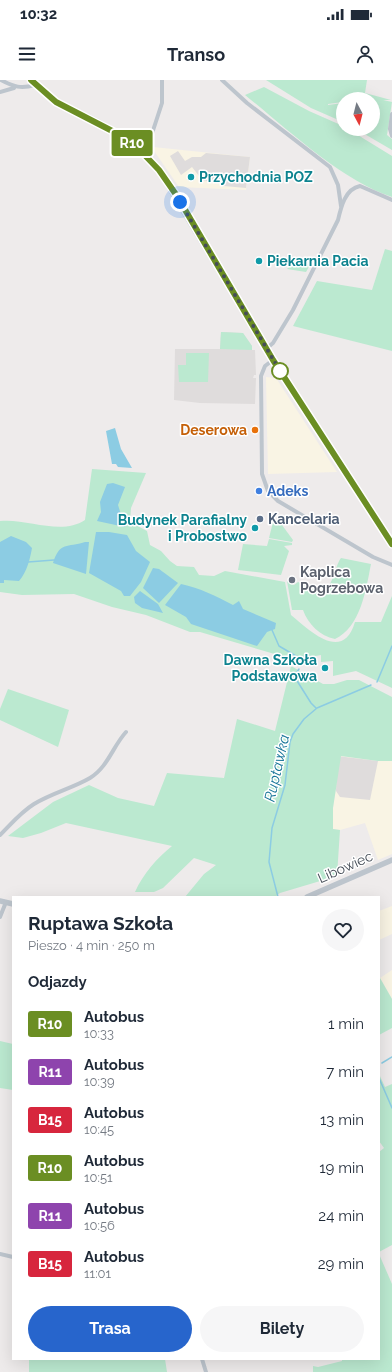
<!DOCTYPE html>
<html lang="pl">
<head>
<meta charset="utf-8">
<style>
	body { margin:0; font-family:Raleway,sans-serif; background:#f6f6f7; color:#1f2937; height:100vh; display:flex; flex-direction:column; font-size:15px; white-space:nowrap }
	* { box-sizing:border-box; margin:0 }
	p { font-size:13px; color:#747a83 }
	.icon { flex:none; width:22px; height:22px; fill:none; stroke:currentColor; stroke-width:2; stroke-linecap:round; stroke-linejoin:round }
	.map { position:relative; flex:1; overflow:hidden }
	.panel { position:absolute; left:12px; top:816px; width:368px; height:464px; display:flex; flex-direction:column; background:#fff; border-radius:0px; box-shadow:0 4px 16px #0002 }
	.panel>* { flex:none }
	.badge { padding:0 8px; border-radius:3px; font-size:14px; line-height:26px }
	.needle { width:26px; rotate:173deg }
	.controls { position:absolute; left:336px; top:12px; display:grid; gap:8px }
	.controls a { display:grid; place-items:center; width:44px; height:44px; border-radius:50%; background:#fff; box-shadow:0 4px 16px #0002; font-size:20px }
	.you { position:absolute; width:20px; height:20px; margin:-10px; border:3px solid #fff; border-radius:50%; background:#1a73e8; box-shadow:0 0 0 6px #1a73e833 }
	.map>.badge { position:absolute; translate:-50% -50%; box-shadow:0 0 0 2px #fff }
	h2 { padding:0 16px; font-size:15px; line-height:36px }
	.round { display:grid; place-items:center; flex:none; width:42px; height:42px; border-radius:21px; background:#f6f6f7 }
	.headline { display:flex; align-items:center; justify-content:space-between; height:68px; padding:0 16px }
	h1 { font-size:19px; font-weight:700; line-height:30px }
	.button { display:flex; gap:8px; margin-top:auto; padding:8px 16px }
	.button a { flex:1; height:46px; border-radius:24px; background:#2765cc; color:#fff; font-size:16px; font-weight:700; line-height:46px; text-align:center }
	.button a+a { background:#f6f6f7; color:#1f2937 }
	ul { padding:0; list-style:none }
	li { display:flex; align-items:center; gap:12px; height:48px; padding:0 16px }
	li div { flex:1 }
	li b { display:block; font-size:15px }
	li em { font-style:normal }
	li .badge { min-width:44px; font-weight:700; text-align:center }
	.status { display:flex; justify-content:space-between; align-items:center; height:28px; padding:0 20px; background:#fff; direction:ltr }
	.status svg { height:11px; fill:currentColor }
	header { display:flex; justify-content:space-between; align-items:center; height:52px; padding:0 16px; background:#fff; font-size:18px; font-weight:700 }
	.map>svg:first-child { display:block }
	.commercial { fill:#f9f4e4 }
	.education { fill:#dfdcdc }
	.green { fill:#bbe9d0 }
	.water { fill:#8ccce3 }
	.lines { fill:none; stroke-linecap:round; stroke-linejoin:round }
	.stream { stroke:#8ccce3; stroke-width:1.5 }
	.minor { stroke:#bdc5cd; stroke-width:4 }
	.tertiary { stroke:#bdc5cd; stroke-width:5.5 }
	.secondary { stroke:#bfc7d3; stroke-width:6 }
	.line-casing { stroke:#fff; stroke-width:9 }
	.line { stroke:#6b8e23; stroke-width:6 }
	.walk { stroke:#454d57; stroke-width:4; stroke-dasharray:0 7.2 }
	.culture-dot { fill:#0f9aa8; stroke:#fff; stroke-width:1.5 }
	.stop-dot { fill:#fff; stroke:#6b8e23; stroke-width:2 }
	.food-dot { fill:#e8710a; stroke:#fff; stroke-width:1.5 }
	.shop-dot { fill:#3f7fe0; stroke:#fff; stroke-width:1.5 }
	.service-dot { fill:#5c6f8a; stroke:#fff; stroke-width:1.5 }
	.worship-dot { fill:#6b7280; stroke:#fff; stroke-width:1.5 }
	.labels { text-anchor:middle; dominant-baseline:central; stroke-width:3; stroke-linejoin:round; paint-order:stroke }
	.culture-label { font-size:14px; font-weight:bold; fill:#0d838f; stroke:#fff; text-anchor:start }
	.food-label { font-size:14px; font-weight:bold; fill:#c56008; stroke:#fff; text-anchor:end }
	.shop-label { font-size:14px; font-weight:bold; fill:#366cbe; stroke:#fff; text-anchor:start }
	.service-label { font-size:14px; font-weight:bold; fill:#4e5e75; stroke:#fff; text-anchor:start }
	.worship-label { font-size:14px; font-weight:bold; fill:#5b616d; stroke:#fff; text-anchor:start }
	.street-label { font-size:14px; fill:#454d57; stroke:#fff }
	.water-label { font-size:15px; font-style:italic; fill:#177598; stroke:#fff }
</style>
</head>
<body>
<div class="status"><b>10:32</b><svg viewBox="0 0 49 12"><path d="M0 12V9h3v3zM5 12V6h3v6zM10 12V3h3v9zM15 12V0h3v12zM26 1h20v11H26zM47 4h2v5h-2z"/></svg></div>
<header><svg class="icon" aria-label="menu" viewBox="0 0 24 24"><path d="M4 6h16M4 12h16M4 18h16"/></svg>Transo<svg class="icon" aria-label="person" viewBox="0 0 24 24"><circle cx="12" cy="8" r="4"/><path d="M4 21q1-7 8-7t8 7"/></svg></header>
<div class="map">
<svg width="392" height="1292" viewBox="0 0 392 1292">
	<rect width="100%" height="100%" fill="#eeebeb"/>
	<g class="commercial">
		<polygon points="153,67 250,77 246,110 179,107 154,71"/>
		<polygon points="266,297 276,298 337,392 268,394"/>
		<polygon points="341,676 378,681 392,681 392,774 378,780 365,743 340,750 333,749 333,728"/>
		<polygon points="392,826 392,854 379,860 379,831"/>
		<polygon points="392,890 392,919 380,898"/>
	</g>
	<g class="education">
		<polygon points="178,71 185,81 192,77 201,77 206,73 250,77 246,108 224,106 224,102 203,101 192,87 181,95 170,76"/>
		<polygon points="221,252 243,253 252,266 252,270 255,270 256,295 254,295 253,298 256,298 255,324 200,323 174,320 175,269 220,269"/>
		<polygon points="337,676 378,681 370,720 340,717 336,711"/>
	</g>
	<g class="green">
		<polygon points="266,0 367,0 365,13 391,20 383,20 392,22 387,55 392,59 392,70 356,49 373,49 373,19 343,19 343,22 328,24 328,25 343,23 343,42 311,28"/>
		<path d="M264,7l45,24 34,15v3h5l44,27v41c-50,-16 -106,-69 -147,-102z"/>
		<polygon points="385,169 392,171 392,271 293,246 317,201 372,210"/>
		<polygon points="292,180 310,185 306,192 287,189 289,187 292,187 290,185"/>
		<polygon points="221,252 243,253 252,266 252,270 220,269"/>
		<polygon points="186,273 209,273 208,302 179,302 178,285 186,285"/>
		<path d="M92,389l54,4 -15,35 -1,14 17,9 3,14 11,6 9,10 7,5 17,1 5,8 15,1 11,-5 60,11 6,33c19,16 52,48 64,7h26l11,-26v92l-36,-17 -23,5v-15l-12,1v-7l-26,5 -95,-28h-10l-44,-17 -34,-8 -38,-13 -52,1 -22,-3v-71c27,-3 61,15 85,-1z"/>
		<polygon points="273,442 282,445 293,460 292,462 269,458"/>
		<polygon points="269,459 292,463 292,465 284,466 289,471 281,495 238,490 243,464 267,466"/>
		<path d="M341,478l30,6c-5,25 -10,63 -36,75 -15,-3 -27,-15 -32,-29h-11l-5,-29 7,4 4,-3c6,2 15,8 21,9 14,1 15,-24 22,-33z"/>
		<path d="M291,586l32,18h11l13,-4h12l33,17v64h-14l-37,-5 -8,52v21l7,1 -3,46 -57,17 -5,4h-90l19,-23 12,-9 -22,-7 -31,30 -9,4h-19c8,-18 22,-34 37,-46l-106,-23 -25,10 -18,5 -15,-2 45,-34 36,-17 29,13 36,8 13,-33 57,5 13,-59 38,12z"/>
		<polygon points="8,609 69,630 58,667 0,640 0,629"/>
		<polygon points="380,898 392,919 392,948 379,955"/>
		<polygon points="0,961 13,964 13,1010 0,1008"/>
		<polygon points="379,994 385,1007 392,1004 392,1165 379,1172 379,1072 384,1068 379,1061"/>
		<polygon points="379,1174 392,1204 392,1292 313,1292 313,1286 318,1287 342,1281 342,1279 379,1279"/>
		<polygon points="29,1279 165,1279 167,1292 29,1292"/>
	</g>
	<g class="water">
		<polygon points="115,348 121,369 132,388 118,387 116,384 112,384 106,351"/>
		<polygon points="113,403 125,407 118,425 125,447 97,441 101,432 100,422 107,404"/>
		<polygon points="96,452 109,452 127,455 136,471 150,482 141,502 130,516 124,516 121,511 89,493"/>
		<path d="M11,456l15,6 6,6c-2,11 -5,24 -13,33l-15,-1v3h-4v-41z"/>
		<path d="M85,462h4l-3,32 -33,-11c7,-22 14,-15 32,-21z"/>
		<polygon points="153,488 159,489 178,503 159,523 143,508"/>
		<path d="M181,504c19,4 35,12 52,21l6,-4 4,8 33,14 -1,6 -8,3 -10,14 -66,-22 -5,-7 -21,-12z"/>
		<polygon points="140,511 158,524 163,533 142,528 135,523 134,517"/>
	</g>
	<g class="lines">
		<g class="stream">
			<polyline points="28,482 54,480"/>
			<polyline points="272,550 279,566 296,576 300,584"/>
			<polyline points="299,589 294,596 311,623 316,628"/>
			<polyline points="377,602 392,566"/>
			<polyline points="278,817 269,782 272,748 285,705 290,662 293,654 304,639 317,628 371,605"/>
			<polyline points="382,983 392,977"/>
			<polyline points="379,998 392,1028"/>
		</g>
		<g class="minor">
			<path d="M1,0c13,7 20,9 34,5"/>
			<polyline points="222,0 247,23 330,87 338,105 341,126"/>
			<polyline points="0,12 14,8"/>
			<polyline points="392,34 390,49 392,56"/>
			<polyline points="145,75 162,23 162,0"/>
			<path d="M266,269l7,-6 20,-33 45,-90c3,-13 7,-31 22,-34l32,14"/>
			<polyline points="273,280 265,286 261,296 262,394 268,411 278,421 373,477 392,485"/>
			<path d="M0,755c11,-11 21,-23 34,-31 18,-11 39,-16 56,-26 18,-11 23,-32 36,-46"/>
			<polyline points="0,837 6,822"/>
			<polyline points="0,1174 13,1177"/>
			<polyline points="202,1279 206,1292"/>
		</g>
		<g class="tertiary">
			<polyline points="307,817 392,780"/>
			<polyline points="0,821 13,824"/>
		</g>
		<path class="secondary" d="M31,0c16,20 38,27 59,38 27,13 49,30 69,52l114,190 119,184"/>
	</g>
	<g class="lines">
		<g class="line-casing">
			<polyline id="line" points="31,0 56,22 120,55 136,66 159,90 177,116 273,280 392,464"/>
		</g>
		<use href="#line" class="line"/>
		<polyline class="walk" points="180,122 280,291"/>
	</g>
	<g class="culture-dot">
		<circle cx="191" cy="97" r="4"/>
		<circle cx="259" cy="181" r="4"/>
		<circle cx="255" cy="448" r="4"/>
		<circle cx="325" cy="588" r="4"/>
	</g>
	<circle class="stop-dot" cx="280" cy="291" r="8"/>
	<circle class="food-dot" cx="255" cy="350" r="4"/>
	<circle class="shop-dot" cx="259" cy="411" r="4"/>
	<circle class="service-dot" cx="260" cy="439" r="4"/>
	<circle class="worship-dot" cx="292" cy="500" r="4"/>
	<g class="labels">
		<g class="culture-label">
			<text x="199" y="97">Przychodnia POZ</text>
			<text x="267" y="181">Piekarnia Pacia</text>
			<text x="247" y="440" text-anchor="end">Budynek Parafialny<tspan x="247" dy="16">i Probostwo</tspan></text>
			<text x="317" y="580" text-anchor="end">Dawna Szkoła<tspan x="317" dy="16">Podstawowa</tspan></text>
		</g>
		<g class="food-label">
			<text x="247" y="350">Deserowa</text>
		</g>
		<g class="shop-label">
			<text x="267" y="411">Adeks</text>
		</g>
		<g class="service-label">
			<text x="268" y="439">Kancelaria</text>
		</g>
		<g class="worship-label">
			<text x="300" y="492">Kaplica<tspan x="300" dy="16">Pogrzebowa</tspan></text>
		</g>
		<g class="street-label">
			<text transform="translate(345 787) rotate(-24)">Libowiec</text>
		</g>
		<g class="water-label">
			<text transform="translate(277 688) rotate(-77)">Ruptawka</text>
		</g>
	</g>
</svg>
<div class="controls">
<a><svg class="needle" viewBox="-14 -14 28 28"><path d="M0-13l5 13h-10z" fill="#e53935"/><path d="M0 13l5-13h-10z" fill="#747a83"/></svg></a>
</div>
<div class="you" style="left:180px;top:122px"></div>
<b class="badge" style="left:132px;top:63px;background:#6b8e23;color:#fff">R10</b>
<section class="panel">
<div class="headline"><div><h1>Ruptawa Szkoła</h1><p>Pieszo · 4 min · 250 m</p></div><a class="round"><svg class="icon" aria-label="heart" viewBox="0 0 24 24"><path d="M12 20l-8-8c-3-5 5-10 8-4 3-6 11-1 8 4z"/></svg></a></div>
<h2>Odjazdy</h2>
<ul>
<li><span class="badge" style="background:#6b8e23;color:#fff">R10</span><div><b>Autobus</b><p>10:33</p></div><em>1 min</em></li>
<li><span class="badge" style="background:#8e44ad;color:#fff">R11</span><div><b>Autobus</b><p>10:39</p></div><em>7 min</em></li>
<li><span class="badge" style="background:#d7263d;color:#fff">B15</span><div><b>Autobus</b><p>10:45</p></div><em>13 min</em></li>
<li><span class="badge" style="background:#6b8e23;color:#fff">R10</span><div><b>Autobus</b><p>10:51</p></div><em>19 min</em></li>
<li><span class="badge" style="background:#8e44ad;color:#fff">R11</span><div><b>Autobus</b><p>10:56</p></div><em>24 min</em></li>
<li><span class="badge" style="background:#d7263d;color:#fff">B15</span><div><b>Autobus</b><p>11:01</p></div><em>29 min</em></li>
</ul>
<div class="button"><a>Trasa</a><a>Bilety</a></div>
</section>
</div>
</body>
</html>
